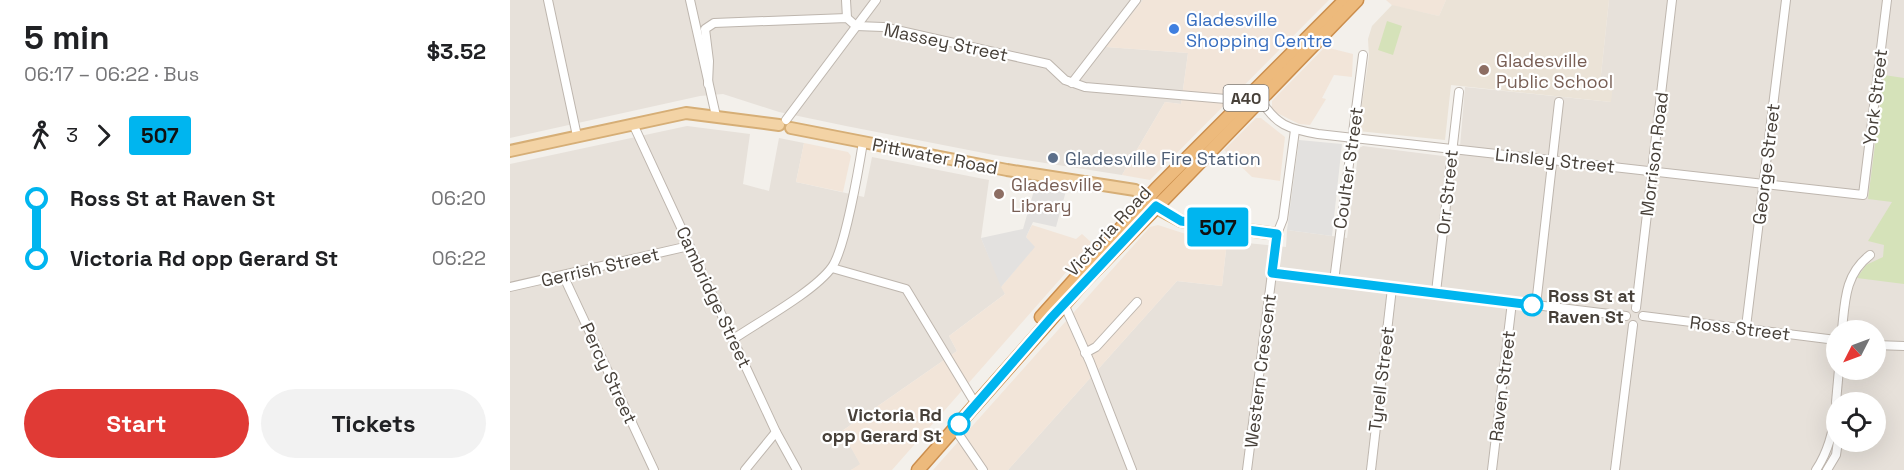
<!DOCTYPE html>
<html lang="en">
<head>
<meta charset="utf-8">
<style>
	body { margin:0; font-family:"Space Grotesk",sans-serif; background:#f2f2f2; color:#202124; height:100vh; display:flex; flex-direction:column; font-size:22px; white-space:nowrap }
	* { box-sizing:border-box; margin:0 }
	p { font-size:20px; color:#757577 }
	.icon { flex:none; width:33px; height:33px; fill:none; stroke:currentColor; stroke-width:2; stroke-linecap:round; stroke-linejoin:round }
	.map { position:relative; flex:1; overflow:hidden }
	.panel { display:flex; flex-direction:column; background:#fff; width:510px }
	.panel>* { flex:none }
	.badge { padding:0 12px; border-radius:4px; font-size:21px; line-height:39px }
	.needle { width:39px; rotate:228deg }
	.tools { position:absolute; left:1316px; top:320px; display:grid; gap:12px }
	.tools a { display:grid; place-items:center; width:60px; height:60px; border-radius:50%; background:#fff; box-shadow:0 6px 24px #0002; font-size:30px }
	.map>.badge { position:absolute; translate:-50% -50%; box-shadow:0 0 0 3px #fff }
	.legs { display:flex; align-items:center; gap:9px; height:66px; padding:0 24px; font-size:20px }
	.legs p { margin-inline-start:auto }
	.head { display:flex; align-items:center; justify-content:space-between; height:102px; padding:0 24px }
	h1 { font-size:33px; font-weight:600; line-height:45px }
	.button { display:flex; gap:12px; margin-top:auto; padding:12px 24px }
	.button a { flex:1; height:69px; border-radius:36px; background:#e03a35; color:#fff; font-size:24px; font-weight:600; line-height:69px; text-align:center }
	.button a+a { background:#f2f2f2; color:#202124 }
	ul { padding:0 24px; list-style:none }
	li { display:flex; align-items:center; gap:21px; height:60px; font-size:22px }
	li i { display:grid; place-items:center; width:9px; height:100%; margin:0 8px; background:currentColor }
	li i::after { content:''; width:15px; height:15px; margin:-8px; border:4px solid; border-radius:50%; background:#fff }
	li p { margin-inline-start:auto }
	li:first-child i { background:linear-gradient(#0000 50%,currentColor 0) }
	li:last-child i { background:linear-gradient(currentColor 50%,#0000 0) }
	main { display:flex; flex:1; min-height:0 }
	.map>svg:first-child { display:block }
	.residential { fill:#e7e1da; fill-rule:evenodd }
	.commercial { fill:#f2e5d9 }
	.education { fill:#ebe3d7 }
	.green { fill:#d5e2b9 }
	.parking { fill:#e3e1df }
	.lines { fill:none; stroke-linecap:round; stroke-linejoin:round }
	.minor-casing { stroke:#beb6ae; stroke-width:10 }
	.major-casing { stroke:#d6ae76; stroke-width:14 }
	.highway-casing { stroke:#cb8e4d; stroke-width:15 }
	.minor { stroke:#fff; stroke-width:8 }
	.major { stroke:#f3d3a5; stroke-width:10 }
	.highway { stroke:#edba7c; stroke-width:12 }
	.line-1-casing { stroke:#fff; stroke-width:14 }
	.line-1 { stroke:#00b5ef; stroke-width:9 }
	.shop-dot { fill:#3f7fe0; stroke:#fff; stroke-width:2 }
	.education-dot { fill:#8d6e63; stroke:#fff; stroke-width:2 }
	.service-dot { fill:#5c6f8a; stroke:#fff; stroke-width:2 }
	.stop-1-dot { fill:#fff; stroke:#00b5ef; stroke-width:3 }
	.labels { text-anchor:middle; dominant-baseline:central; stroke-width:4.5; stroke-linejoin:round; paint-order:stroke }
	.shield { fill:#fff; stroke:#7e7974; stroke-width:1.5 }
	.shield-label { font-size:16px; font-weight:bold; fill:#474039 }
	.shop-label { font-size:18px; fill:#366cbe; stroke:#fff; text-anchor:start }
	.street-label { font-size:18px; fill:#474039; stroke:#fff }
	.education-label { font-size:18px; fill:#785e54; stroke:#fff; text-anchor:start }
	.service-label { font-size:18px; fill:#4e5e75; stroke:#fff; text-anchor:start }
	.stop-label { font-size:18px; font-weight:bold; fill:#474039; stroke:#fff; text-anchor:start }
</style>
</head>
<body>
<main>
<section class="panel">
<div class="head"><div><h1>5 min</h1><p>06:17 – 06:22 · Bus</p></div><b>$3.52</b></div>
<div class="legs"><svg class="icon" aria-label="walk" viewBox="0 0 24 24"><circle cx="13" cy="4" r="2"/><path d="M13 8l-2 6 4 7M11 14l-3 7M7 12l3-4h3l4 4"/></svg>3<svg class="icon" aria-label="forward" viewBox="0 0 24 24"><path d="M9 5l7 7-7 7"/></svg><b class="badge" style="background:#00b5ef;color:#111">507</b></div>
<ul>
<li><i style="color:#00b5ef"></i><b>Ross St at Raven St</b><p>06:20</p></li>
<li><i style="color:#00b5ef"></i><b>Victoria Rd opp Gerard St</b><p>06:22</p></li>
</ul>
<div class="button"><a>Start</a><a>Tickets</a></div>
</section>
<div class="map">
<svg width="1394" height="470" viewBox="0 0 1394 470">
	<rect width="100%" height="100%" fill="#f3f0eb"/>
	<g class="residential">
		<polygon points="0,0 633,0 597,47 678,53 671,104 655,102 612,175 484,155 336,126 269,112 213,94 190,96 0,138"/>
		<path d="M1099,0h295v470h-896l169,-189 45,5 5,-45 59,6 1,-17 60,8 12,-90 4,-2 96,12 6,-71 146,15 -11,-18zM1326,330h39v39h-39zM1326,402h39v39h-39z"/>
		<polygon points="177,126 240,134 233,184 259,191 269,138 294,143 286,182 354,197 362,157 479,180 471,238 495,294 439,336 447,351 332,431 351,465 341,470 0,470 0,164"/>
	</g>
	<g class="commercial">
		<polygon points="633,0 819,0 640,180 612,175 655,102 671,104 678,53 596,47"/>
		<polygon points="876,0 936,0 929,16 883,6"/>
		<polygon points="815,47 843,54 842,77 824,75 812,98 816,99 800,125 789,124 767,113 762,108 762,101"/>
		<polygon points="746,118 751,118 775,137 770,181 742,177 714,150"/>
		<polygon points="294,143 338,152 341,156 333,192 286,182"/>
		<polygon points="522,225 566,239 572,234 582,243 382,470 341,470 350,464 332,431 447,351 439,336 495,294 491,287 524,247 516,237"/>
		<polygon points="648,225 682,236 717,241 712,286 667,281 498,470 423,470 640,227"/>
	</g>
	<polygon class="education" points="936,0 1099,0 1090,84 1103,86 1101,102 941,85 935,140 848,131 859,56 858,39 862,26 882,5 929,16"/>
	<g class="green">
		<polygon points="877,21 892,26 883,55 868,50"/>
		<polygon points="1374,75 1394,78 1394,284 1347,278 1356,265 1373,257 1374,245 1358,241 1382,202 1358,199"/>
	</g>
	<g class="parking">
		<polygon points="789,140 832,144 822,236 777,230"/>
		<polygon points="525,187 556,191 546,227 523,222 516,237 525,247 491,287 471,238 513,229"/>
	</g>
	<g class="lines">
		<g class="minor-casing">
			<g id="minor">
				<polyline points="38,0 67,136"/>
				<polyline points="180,0 206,116"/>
				<polyline points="336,0 337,18"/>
				<polyline points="562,83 626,0"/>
				<polyline points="198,84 199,61 195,29 204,23 337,18 346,26 373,27 538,64 555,80 575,87 716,99 725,108"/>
				<path d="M750,99c16,26 28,30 58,35l545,61 24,-195"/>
				<polyline points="276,120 366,0"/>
				<polyline points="123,124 266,432 287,470"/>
				<polyline points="322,268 396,289 462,398"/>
				<polyline points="762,273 1116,316"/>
				<polyline points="53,275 144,470"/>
				<polyline points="824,281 853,55"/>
				<polyline points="0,287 179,246"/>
				<polyline points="926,292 949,92"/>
				<polyline points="554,304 580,362 622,470"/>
				<polyline points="1026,305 1049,102"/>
				<polyline points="1126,308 1162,0"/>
				<polyline points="1133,316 1326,340"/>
				<polyline points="1236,327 1276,0"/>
				<path d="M1332,330c3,-30 3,-56 28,-75"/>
				<path d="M225,338c25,-17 80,-47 97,-71 13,-18 27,-100 31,-125"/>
				<polyline points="1365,345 1394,346"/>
				<polyline points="575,353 586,347 627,302"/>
				<polyline points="1326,402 1329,369"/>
				<polyline points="445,429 473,470"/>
				<polyline points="235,470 266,432"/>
				<polyline points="737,470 767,234 773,219 785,130"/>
				<polyline points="861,470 882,288"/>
				<polyline points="982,470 1002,302"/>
				<polyline points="1105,470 1123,325"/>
				<path d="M1306,470c12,-18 18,-41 20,-63"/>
				<polyline points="1317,470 1326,455 1328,441"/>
			</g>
		</g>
		<g class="major-casing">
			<g id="major">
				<polyline points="281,128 497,170 625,190 652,211 671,221 767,234"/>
				<polyline points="0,151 176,113 269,125"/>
			</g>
		</g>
		<g class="highway-casing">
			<g id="highway">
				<polyline points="531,317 647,188 835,0"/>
				<polyline points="408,470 572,284 847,0"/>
			</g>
		</g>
		<use href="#minor" class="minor"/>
		<use href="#major" class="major"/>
		<use href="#highway" class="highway"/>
	</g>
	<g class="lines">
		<g class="line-1-casing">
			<polyline id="line-1" points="449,424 542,317 646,206 671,221 767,234 762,273 1022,305"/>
		</g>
		<use href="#line-1" class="line-1"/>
	</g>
	<circle class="shop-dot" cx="664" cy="29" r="6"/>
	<g class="education-dot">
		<circle cx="974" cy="70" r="6"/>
		<circle cx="489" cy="194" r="6"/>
	</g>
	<circle class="service-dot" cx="543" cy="158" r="6"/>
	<g class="stop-1-dot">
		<circle cx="1022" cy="305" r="10"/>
		<circle cx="449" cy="424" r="10"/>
	</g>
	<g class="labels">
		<rect class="shield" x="713.5" y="85" width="45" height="26" rx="4.5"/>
		<g class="shield-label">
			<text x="736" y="98">A40</text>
		</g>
		<g class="shop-label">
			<text x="676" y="19">Gladesville<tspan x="676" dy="21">Shopping Centre</tspan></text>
		</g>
		<g class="street-label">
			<text transform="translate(436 42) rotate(12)">Massey Street</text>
			<text transform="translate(1365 97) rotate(-83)">York Street</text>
			<text transform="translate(1144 154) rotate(-83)">Morrison Road</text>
			<text transform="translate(425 156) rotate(11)">Pittwater Road</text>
			<text transform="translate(1045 160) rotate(6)">Linsley Street</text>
			<text transform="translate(1256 164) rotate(-83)">George Street</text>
			<text transform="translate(838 168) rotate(-82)">Coulter Street</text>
			<text transform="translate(937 192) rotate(-84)">Orr Street</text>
			<text transform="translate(598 231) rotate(-47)">Victoria Road</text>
			<text transform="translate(90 267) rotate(-13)">Gerrish Street</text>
			<text transform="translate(204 297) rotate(65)">Cambridge Street</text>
			<text transform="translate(1230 328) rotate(7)">Ross Street</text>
			<text transform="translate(750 371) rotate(-83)">Western Crescent</text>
			<text transform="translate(99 373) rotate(65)">Percy Street</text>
			<text transform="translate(871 379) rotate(-83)">Tyrell Street</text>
			<text transform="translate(992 386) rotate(-83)">Raven Street</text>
		</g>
		<g class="education-label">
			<text x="986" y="60">Gladesville<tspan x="986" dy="21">Public School</tspan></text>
			<text x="501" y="184">Gladesville<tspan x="501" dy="21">Library</tspan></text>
		</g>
		<g class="service-label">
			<text x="555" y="158">Gladesville Fire Station</text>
		</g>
		<g class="stop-label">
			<text x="1038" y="295">Ross St at<tspan x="1038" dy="21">Raven St</tspan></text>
			<text x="432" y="414" text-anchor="end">Victoria Rd<tspan x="432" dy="21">opp Gerard St</tspan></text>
		</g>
	</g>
</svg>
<div class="tools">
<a><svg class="needle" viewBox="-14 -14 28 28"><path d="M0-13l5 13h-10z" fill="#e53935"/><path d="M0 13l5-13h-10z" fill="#757577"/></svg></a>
<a><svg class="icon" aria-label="locate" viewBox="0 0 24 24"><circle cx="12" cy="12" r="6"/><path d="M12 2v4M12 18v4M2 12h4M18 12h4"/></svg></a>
</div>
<b class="badge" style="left:708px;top:227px;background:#00b5ef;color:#111">507</b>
</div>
</main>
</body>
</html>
